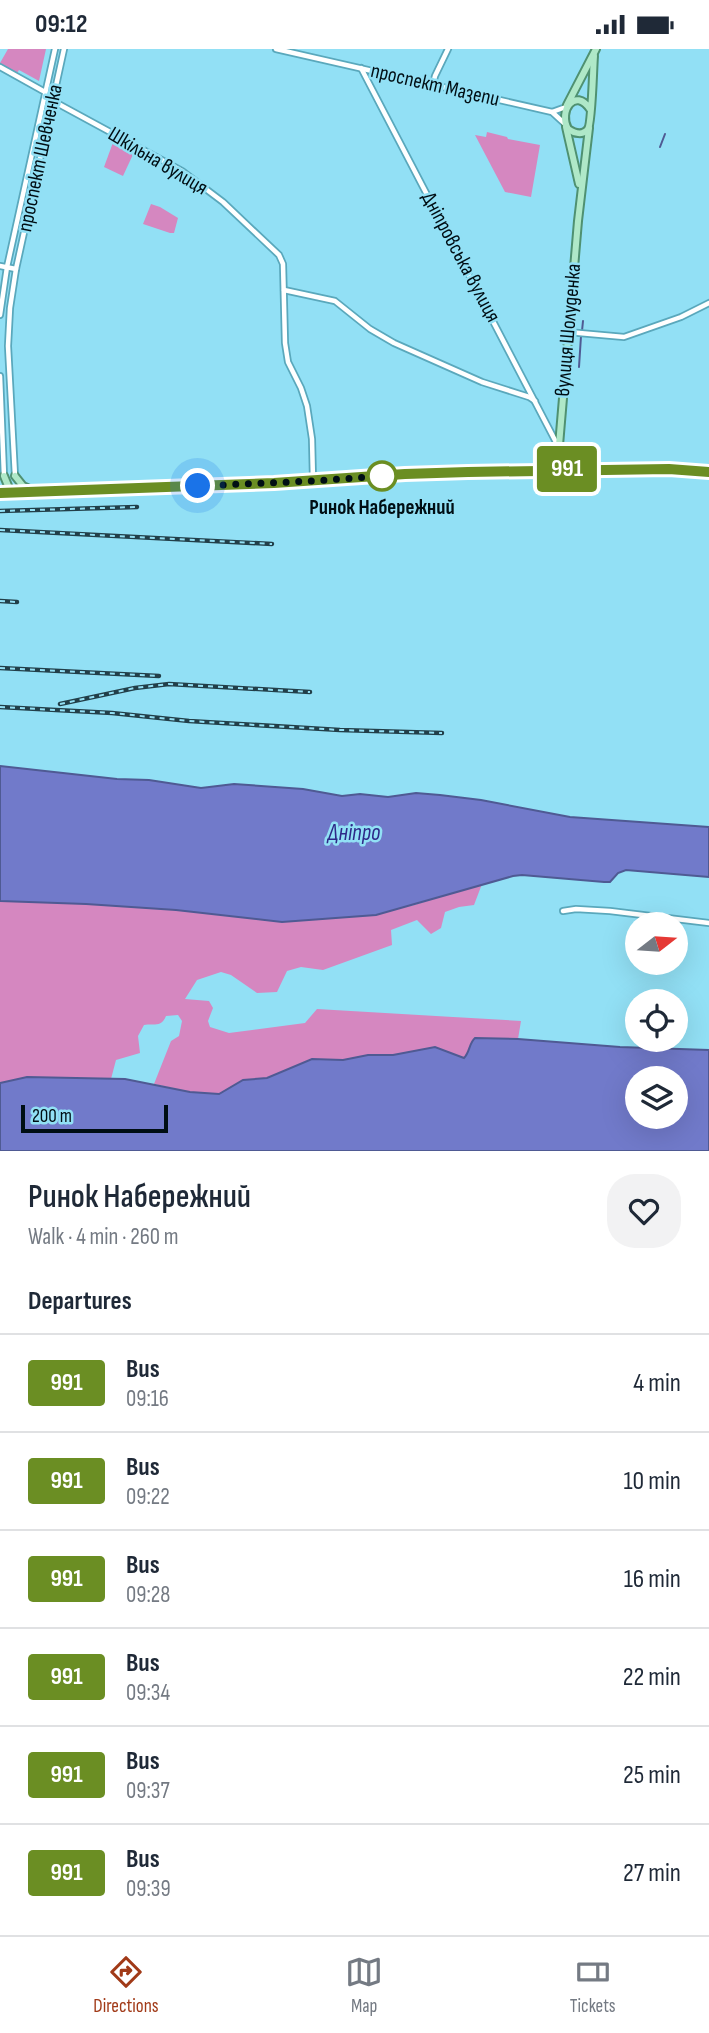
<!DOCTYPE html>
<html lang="en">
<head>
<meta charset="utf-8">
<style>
	body { margin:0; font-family:"Sofia Sans Condensed",sans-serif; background:#f2f2f3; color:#1f2937; height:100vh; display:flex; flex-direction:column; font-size:26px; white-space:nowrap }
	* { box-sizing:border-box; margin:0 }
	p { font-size:23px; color:#747a83 }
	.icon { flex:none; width:38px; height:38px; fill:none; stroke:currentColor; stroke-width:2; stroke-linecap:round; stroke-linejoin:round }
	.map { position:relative; height:1102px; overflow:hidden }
	.details { display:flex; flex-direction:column; background:#fff; flex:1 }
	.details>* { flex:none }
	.badge { padding:0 14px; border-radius:5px; font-size:24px; line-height:46px }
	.needle { width:46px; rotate:73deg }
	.buttons { position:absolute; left:625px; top:863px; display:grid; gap:14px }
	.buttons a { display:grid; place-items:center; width:63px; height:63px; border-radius:50%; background:#fff; box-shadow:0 7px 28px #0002; font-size:35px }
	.scale { position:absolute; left:21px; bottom:18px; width:147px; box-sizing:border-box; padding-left:7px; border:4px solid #000e14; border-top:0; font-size:19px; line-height:24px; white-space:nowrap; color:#000e14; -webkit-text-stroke:5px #92e0f5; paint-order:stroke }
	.you { position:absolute; width:35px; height:35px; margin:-18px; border:5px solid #fff; border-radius:50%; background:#1a73e8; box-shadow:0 0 0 10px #1a73e833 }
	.map>.badge { position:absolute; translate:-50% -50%; box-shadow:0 0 0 4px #fff }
	h2 { padding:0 28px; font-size:26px; line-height:63px }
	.round { display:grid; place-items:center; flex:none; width:74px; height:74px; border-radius:28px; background:#f2f2f3 }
	.summary { display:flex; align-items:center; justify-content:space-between; height:119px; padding:0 28px }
	h1 { font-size:33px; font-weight:600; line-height:52px }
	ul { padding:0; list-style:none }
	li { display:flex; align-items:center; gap:21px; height:98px; padding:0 28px; border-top:2px solid #e0e1e3 }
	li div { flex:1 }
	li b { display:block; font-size:26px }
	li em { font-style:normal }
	li .badge { min-width:77px; font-weight:700; text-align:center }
	.status { display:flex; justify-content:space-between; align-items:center; height:49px; padding:0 35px; background:#fff; direction:ltr }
	.status svg { height:19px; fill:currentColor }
	.dock { display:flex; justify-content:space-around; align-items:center; height:98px; border-top:2px solid #e0e1e3; background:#fff; font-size:19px; color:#747a83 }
	.dock a { display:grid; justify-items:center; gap:4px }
	.dock .on { color:#a13a18 }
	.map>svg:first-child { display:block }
	.green { fill:#d587c0 }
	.water { fill:#717aca; stroke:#4f5a93; stroke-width:2; fill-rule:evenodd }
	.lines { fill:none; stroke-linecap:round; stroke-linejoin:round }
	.stream { stroke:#4f5a93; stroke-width:2 }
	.minor-casing { stroke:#5aa8bc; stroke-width:8 }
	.major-casing { stroke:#4f9171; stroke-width:10 }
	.minor { stroke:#fff; stroke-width:4.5 }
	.major { stroke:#afe8c8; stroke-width:6 }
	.rail-casing { stroke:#223f49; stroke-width:4.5 }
	.rail { stroke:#92e0f5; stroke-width:2; stroke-dasharray:5; stroke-linecap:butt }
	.line-casing { stroke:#fff; stroke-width:16 }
	.line { stroke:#6b8e23; stroke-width:10 }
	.walk { stroke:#000e14; stroke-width:7; stroke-dasharray:0 12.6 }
	.stop-dot { fill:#fff; stroke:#6b8e23; stroke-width:3.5 }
	.labels { text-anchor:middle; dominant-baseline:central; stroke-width:5; stroke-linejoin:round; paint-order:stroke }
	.street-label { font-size:21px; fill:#000e14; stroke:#92e0f5 }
	.stop-label { font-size:21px; font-weight:bold; fill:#000e14; stroke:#92e0f5 }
	.water-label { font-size:23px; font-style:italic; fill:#2e2988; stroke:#92e0f5 }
</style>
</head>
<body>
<div class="status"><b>09:12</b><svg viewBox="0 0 49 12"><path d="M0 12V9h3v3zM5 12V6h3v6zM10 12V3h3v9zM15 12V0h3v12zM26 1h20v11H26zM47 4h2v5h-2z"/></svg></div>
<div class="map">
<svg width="709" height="1102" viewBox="0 0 709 1102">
	<rect width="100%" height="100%" fill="#92e0f5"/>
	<g class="green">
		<polygon points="8,0 46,0 39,32 19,21 17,24 0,14"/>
		<polygon points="487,83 507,88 508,90 540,96 531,148 505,143 475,86 486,88"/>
		<polygon points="115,88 136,99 123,127 104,118"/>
		<polygon points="151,155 160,158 178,169 174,184 170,184 143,175"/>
		<path d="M482,835l-8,21 -15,2 -14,5 -4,16 -10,6 -14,-14 -26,10 1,15 -69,25 -22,-3 -14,4 -10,21 -20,1 -26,-18 -10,-3 -24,8 -12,19 24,2 4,7 -5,13 2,6 19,6 76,-10 12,-14 204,12 -3,18 -38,-1 -8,3 -4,13 -4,4 -29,-11 -42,8h-25l-25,5 -31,-1 -45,19 -24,2 -23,14 -30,-2 -36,-8 17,-43 8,-5 3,-15 -4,-6 -12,1c-5,12 -12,7 -22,9l-6,11 2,17 -24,7 -5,19 -84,-2 -27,6v-182l86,3 90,6 106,12 65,-6 13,1 54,-12z"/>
	</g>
	<g class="water">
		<polygon points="0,717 117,730 149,731 201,739 234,735 303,740 342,747 360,745 388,748 416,744 440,746 481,751 570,768 709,778 709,828 626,821 618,824 610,833 604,833 522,826 513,827 376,866 282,873 176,861 86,855 0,852"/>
		<path d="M475,989l43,1 102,8 89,3v101h-709v-68l27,-6 98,2 65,13 29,2 24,-14 24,-2 45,-19 31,1 25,-5h25l42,-8 29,11c6,-6 5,-15 11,-20zM637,1029h39v39h-39z"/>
	</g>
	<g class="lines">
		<g class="stream">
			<polyline points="660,98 665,85"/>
			<polyline points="582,282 583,272"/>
			<polyline points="579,318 581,287"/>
		</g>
		<g class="minor-casing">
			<g id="minor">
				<polyline points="276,0 552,63 564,74"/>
				<polyline points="0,18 45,43"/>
				<polyline points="361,19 558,397"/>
				<polyline points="433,35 435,27 448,0"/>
				<polyline points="53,52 182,122 223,153 279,206 283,215 285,294 288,313 301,339 307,357 312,390 313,431"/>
				<polyline points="552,63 566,58"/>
				<polyline points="0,217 16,220"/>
				<polyline points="284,241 335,252 370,280 394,294 482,333 529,348 535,352"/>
				<polyline points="0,266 7,218 55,0"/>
				<polyline points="568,283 624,288 681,268 709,254"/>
				<polyline points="0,327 4,427"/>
				<polyline points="15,427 8,297 10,259 16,220 64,0"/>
				<polyline points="563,862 576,860 610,862 709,874"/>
			</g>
		</g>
		<g class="major-casing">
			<g id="major">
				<polyline points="567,56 596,0"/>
				<path d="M590,60c-15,-22 -32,2 -22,20 6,4 15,7 20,0 4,-6 5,-62 6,-73"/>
				<polyline points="566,78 579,135"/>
				<polyline points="557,420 578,172 589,79"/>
				<polyline points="4,427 11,444"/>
				<polyline points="15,427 23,437 34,442"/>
				<polyline points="0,444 274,434 405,425 468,423 669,420 709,423"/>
			</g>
		</g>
		<use href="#minor" class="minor"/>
		<use href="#major" class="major"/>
		<g class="rail-casing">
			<g id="rail">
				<polyline points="0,462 137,458"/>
				<polyline points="0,481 272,495"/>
				<polyline points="0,552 17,553"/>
				<polyline points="0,619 159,627"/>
				<polyline points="60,655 135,639 169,635 310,643"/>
				<polyline points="0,658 112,664 189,672 340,681 442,684"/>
			</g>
		</g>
		<use href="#rail" class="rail"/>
	</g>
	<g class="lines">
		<g class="line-casing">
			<polyline id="line" points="0,444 274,434 405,425 468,423 669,420 709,423"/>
		</g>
		<use href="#line" class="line"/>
		<polyline class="walk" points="198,437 313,432 384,427 382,427"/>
	</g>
	<circle class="stop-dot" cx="382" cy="427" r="14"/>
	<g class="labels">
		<g class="street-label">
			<text transform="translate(435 36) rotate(13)">проспект Мазепи</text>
			<text transform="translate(40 109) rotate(-78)">проспект Шевченка</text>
			<text transform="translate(158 112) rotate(31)">Шкільна вулиця</text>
			<text transform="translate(461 208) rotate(62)">Дніпровська вулиця</text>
			<text transform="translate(568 281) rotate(-85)">вулиця Шолуденка</text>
		</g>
		<g class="stop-label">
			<text x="382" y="458">Ринок Набережний</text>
		</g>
		<g class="water-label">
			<text x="354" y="784">Дніпро</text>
		</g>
	</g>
</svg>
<div class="buttons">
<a><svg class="needle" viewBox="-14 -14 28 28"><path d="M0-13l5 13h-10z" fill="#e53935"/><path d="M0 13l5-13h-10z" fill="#747a83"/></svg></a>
<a><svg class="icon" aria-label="locate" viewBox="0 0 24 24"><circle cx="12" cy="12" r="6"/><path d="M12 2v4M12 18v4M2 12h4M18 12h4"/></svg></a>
<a><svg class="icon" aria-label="layers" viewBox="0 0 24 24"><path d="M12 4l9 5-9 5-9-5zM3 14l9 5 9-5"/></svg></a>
</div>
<div class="scale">200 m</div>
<div class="you" style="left:198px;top:437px"></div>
<b class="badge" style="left:567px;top:420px;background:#6b8e23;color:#fff">991</b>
</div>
<section class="details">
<div class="summary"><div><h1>Ринок Набережний</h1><p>Walk · 4 min · 260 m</p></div><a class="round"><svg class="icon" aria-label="heart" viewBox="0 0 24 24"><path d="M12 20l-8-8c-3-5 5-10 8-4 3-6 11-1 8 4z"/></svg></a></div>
<h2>Departures</h2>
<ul>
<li><span class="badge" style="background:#6b8e23;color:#fff">991</span><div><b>Bus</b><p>09:16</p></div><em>4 min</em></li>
<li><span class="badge" style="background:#6b8e23;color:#fff">991</span><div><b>Bus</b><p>09:22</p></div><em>10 min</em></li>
<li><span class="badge" style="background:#6b8e23;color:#fff">991</span><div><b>Bus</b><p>09:28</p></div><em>16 min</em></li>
<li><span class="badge" style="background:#6b8e23;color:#fff">991</span><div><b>Bus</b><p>09:34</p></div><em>22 min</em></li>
<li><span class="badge" style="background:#6b8e23;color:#fff">991</span><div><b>Bus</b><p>09:37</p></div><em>25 min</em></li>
<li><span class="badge" style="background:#6b8e23;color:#fff">991</span><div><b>Bus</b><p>09:39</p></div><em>27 min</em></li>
</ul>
</section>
<nav class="dock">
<a class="on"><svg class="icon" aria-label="directions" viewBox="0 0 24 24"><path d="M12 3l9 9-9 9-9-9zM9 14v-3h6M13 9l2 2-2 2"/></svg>Directions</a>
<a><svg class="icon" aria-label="map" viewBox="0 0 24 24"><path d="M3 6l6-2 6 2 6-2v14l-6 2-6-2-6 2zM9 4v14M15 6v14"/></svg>Map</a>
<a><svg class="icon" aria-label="tickets" viewBox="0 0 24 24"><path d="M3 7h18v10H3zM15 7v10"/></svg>Tickets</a>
</nav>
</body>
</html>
